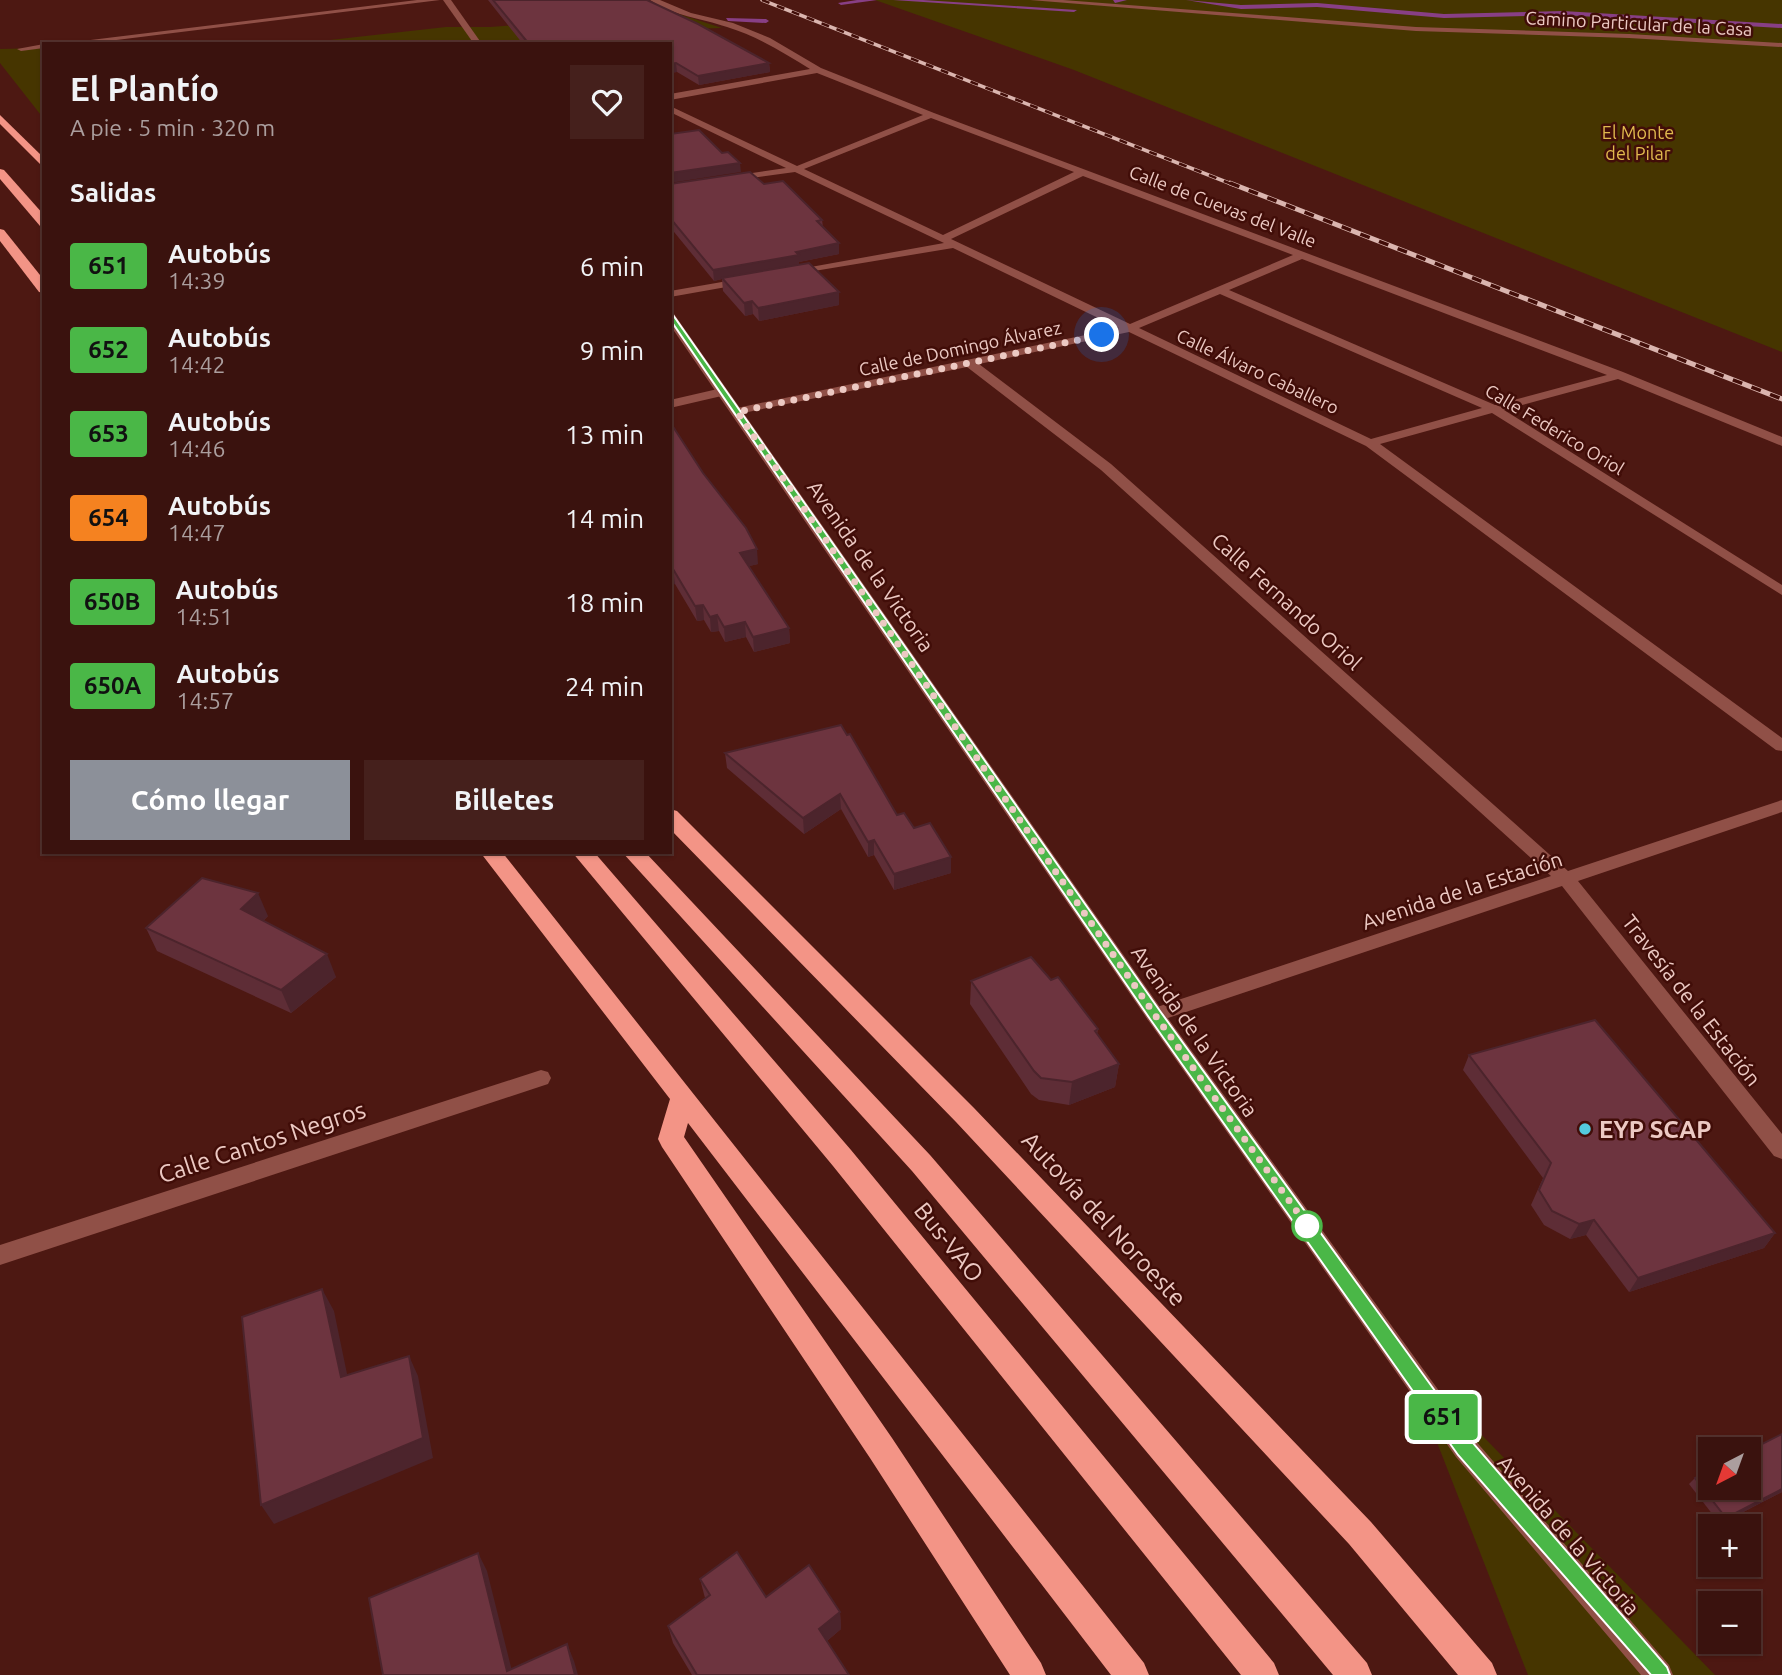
<!DOCTYPE html>
<html lang="es">
<head>
<meta charset="utf-8">
<style>
	body { margin:0; font-family:Ubuntu,sans-serif; background:#45201c; color:#f1f3f6; height:100vh; display:flex; flex-direction:column; font-size:26px; white-space:nowrap }
	* { box-sizing:border-box; margin:0 }
	p { font-size:23px; color:#ab9e9e }
	.icon { flex:none; width:38px; height:38px; fill:none; stroke:currentColor; stroke-width:2; stroke-linecap:round; stroke-linejoin:round }
	.map { position:relative; flex:1; overflow:hidden }
	.sheet { position:absolute; left:42px; top:42px; width:630px; height:812px; display:flex; flex-direction:column; background:#3a120e; border-radius:0px; box-shadow:0 2px 5px #0004,0 0 0 2px #54322e }
	.sheet>* { flex:none }
	.badge { padding:0 14px; border-radius:5px; font-size:24px; line-height:46px }
	.needle { width:46px; rotate:221deg }
	.tools { position:absolute; left:1698px; top:1437px; display:grid; gap:14px }
	.tools a { display:grid; place-items:center; width:63px; height:63px; border-radius:0px; background:#3a120e; box-shadow:0 2px 5px #0004,0 0 0 2px #54322e; font-size:35px }
	.you { position:absolute; width:35px; height:35px; margin:-18px; border:5px solid #fff; border-radius:50%; background:#1a73e8; box-shadow:0 0 0 10px #1a73e833 }
	.map>.badge { position:absolute; translate:-50% -50%; box-shadow:0 0 0 4px #fff }
	h2 { padding:0 28px; font-size:26px; line-height:63px }
	.round { display:grid; place-items:center; flex:none; width:74px; height:74px; border-radius:0px; background:#45201c }
	.summary { display:flex; align-items:center; justify-content:space-between; height:119px; padding:0 28px }
	h1 { font-size:33px; font-weight:700; line-height:52px }
	.primary-button { display:flex; gap:14px; margin-top:auto; padding:14px 28px }
	.primary-button a { flex:1; height:80px; border-radius:0px; background:#8c9099; color:#fff; font-size:28px; font-weight:700; line-height:80px; text-align:center }
	.primary-button a+a { background:#45201c; color:#f1f3f6 }
	ul { padding:0; list-style:none }
	li { display:flex; align-items:center; gap:21px; height:84px; padding:0 28px }
	li div { flex:1 }
	li b { display:block; font-size:26px }
	li em { font-style:normal }
	li .badge { min-width:77px; font-weight:700; text-align:center }
	.map>svg:first-child { display:block }
	.green { fill:#463500 }
	.lines { fill:none; stroke-linecap:round; stroke-linejoin:round }
	.stream { fill:#883f85; fill-rule:evenodd }
	.minor { fill:#905047; fill-rule:evenodd }
	.tertiary { fill:#905047; fill-rule:evenodd }
	.motorway { fill:#f39486; fill-rule:evenodd }
	.rail-far1-casing { stroke:#dab5af; stroke-width:3.5 }
	.rail-casing { stroke:#dab5af; stroke-width:5 }
	.rail-far1 { stroke:#410d08; stroke-width:2.5; stroke-dasharray:8; stroke-linecap:butt }
	.rail { stroke:#410d08; stroke-width:3.5; stroke-dasharray:10; stroke-linecap:butt }
	.wall { fill:#5e2d36 }
	.shaded-wall { fill:#4c242c }
	.building { fill:#6d343f; stroke:#4c242c; stroke-width:2 }
	.line { fill:#4ab747; stroke:#fff; stroke-width:2 }
	.walk { stroke:#ecc9c3; stroke-width:7; stroke-dasharray:0 12.6 }
	.poi-dot { fill:#54cadd; stroke:#410d08; stroke-width:2.5 }
	.stop-dot { fill:#fff; stroke:#4ab747; stroke-width:3.5 }
	.labels { text-anchor:middle; dominant-baseline:central; stroke-width:5; stroke-linejoin:round; paint-order:stroke }
	.far-street-label { font-size:18px; fill:#ecc9c3; stroke:#410d08 }
	.far-park-label { font-size:18px; fill:#e0b94e; stroke:#410d08 }
	.street-label { font-size:21px; fill:#ecc9c3; stroke:#410d08 }
	.near-poi-label { font-size:24px; font-weight:bold; fill:#ecc9c3; stroke:#410d08; text-anchor:start }
	.near-street-label { font-size:24px; fill:#ecc9c3; stroke:#410d08 }
</style>
</head>
<body>
<div class="map">
<svg width="1782" height="1675" viewBox="0 0 1782 1675">
	<rect width="100%" height="100%" fill="#4d1812"/>
	<g class="green">
		<polygon points="875,0 1782,0 1782,352 1074,70"/>
		<polygon points="679,14 722,28 654,30 513,44 294,44 446,27 490,27"/>
		<polygon points="44,48 44,119 0,63 0,49"/>
		<polygon points="1402,1353 1715,1675 1528,1675"/>
	</g>
	<g class="lines">
		<g class="stream">
			<polygon points="857,0 877,0 841,5 838,3"/>
			<polygon points="893,0 923,0 1077,10 1074,12"/>
			<polygon points="1113,0 1127,0 1115,3"/>
			<polygon points="1186,0 1241,5 1317,3 1444,14 1563,11 1782,24 1782,28 1563,15 1444,18 1317,7 1241,9"/>
			<polygon points="726,18 766,19 769,21 766,23 728,21"/>
		</g>
		<g class="minor">
			<polygon points="417,0 440,0 84,44 58,44"/>
			<path d="M650,0h10l31,13 42,10 37,15 51,30 113,45 689,259 159,65v9l-164,-67 -114,31 278,175v10l-290,-182 -112,31 402,294v13l-6,-1 -410,-304 -237,-114 -150,32 132,100 457,407 214,-71v12l-204,69 204,253v25l-8,-3 -212,-270 -400,134 -7,3 -7,-3 -3,-5 3,-5 403,-134 -450,-406 -134,-103 -234,48v-6l4,-1 382,-80 -166,-80 -163,27 -1,-2 5,-3 150,-27 -149,-71 -66,9 -2,-2 5,-3 54,-8 -116,-56v-6l127,60 126,-51 -106,-42 -147,27v-6l140,-25c-26,-16 -53,-33 -83,-42 -26,-9 -54,-11 -77,-27zM931,118l143,54 -131,63 -139,-66zM1083,176l210,79 -163,69 -179,-85zM1302,259l305,116 -112,30 -266,-115zM1220,294l262,114 -111,31 -232,-111z"/>
			<polygon points="1030,0 1063,0 1416,27 1629,34 1782,43 1782,47 1629,38 1416,31"/>
			<polygon points="44,44 44,48 21,51 17,49"/>
			<polygon points="745,278 749,279 749,283 670,297 670,291"/>
			<polygon points="722,388 728,392 726,395 670,408 670,400"/>
			<polygon points="541,1070 548,1072 551,1078 548,1084 0,1265 0,1245"/>
		</g>
		<g class="tertiary">
			<polygon points="443,0 451,0 482,44 474,44"/>
			<polygon points="670,313 674,314 1162,1010 1474,1439 1669,1665 1673,1675 1641,1675 1456,1457 1148,1020 670,325"/>
		</g>
		<g class="motorway">
			<polygon points="0,115 44,158 44,168 0,124"/>
			<polygon points="0,169 4,170 44,215 44,227 40,226 0,179"/>
			<polygon points="0,229 4,230 44,280 44,293 39,292 0,241"/>
			<polygon points="670,809 677,811 974,1108 1371,1522 1492,1663 1497,1675 1458,1675 1349,1544 956,1122 670,829"/>
			<polygon points="480,852 502,852 1144,1663 1149,1675 1111,1675 688,1123 684,1137 892,1438 1041,1663 1046,1675 1010,1675 870,1458 662,1147 658,1139 670,1099"/>
			<polygon points="572,852 594,852 851,1150 1274,1663 1279,1675 1241,1675 833,1166"/>
			<polygon points="622,852 645,852 930,1155 1367,1663 1372,1675 1333,1675 912,1171"/>
		</g>
		<g class="rail-far1-casing">
			<polyline id="rail-far1" points="762,0 1234,185"/>
		</g>
		<g class="rail-casing">
			<polyline id="rail" points="1230,183 1782,399"/>
		</g>
		<use href="#rail-far1" class="rail-far1"/>
		<use href="#rail" class="rail"/>
	</g>
	<g class="wall">
		<polygon points="488,0 647,0 769,63 770,72 699,85 677,72 670,73 670,44 523,44"/>
		<polygon points="670,184 764,184 822,220 823,227 839,243 839,254 799,262 799,264 839,292 839,305 759,321 753,314 745,316 723,291 722,279 714,281 670,227"/>
		<polygon points="670,421 758,564 749,566 789,628 790,643 754,652 746,637 725,642 719,631 711,632 704,620 697,621 675,584 670,585"/>
		<polygon points="725,753 897,815 951,857 951,873 894,890 874,855 868,857 841,809 804,834 727,768"/>
		<polygon points="268,916 263,921 336,977 291,1013 157,951 146,928"/>
		<polygon points="1051,980 1098,1029 1097,1035 1119,1064 1115,1087 1069,1105 1039,1100 1031,1094 970,1004 971,981"/>
		<polygon points="1469,1055 1775,1233 1764,1248 1629,1292 1586,1235 1570,1239 1544,1225 1531,1205 1543,1178 1463,1070"/>
		<polygon points="1782,1434 1782,1492 1720,1524 1689,1484 1695,1478"/>
		<polygon points="700,1579 766,1597 840,1612 841,1629 827,1641 849,1675 692,1675 673,1643 668,1626 705,1598"/>
	</g>
	<g class="shaded-wall">
		<polygon points="676,63 677,72 670,73 670,64"/>
		<polygon points="769,63 770,72 699,85 698,76"/>
		<polygon points="740,163 741,172 670,183 670,173"/>
		<polygon points="839,243 839,254 799,262 799,266 722,278 722,279 714,281 713,270"/>
		<polygon points="839,292 839,305 759,321 758,308"/>
		<polygon points="752,301 753,314 745,316 744,303"/>
		<polygon points="757,549 758,564 742,568 740,553"/>
		<polygon points="673,569 675,584 670,585 670,570"/>
		<polygon points="703,605 704,620 697,621 695,606"/>
		<polygon points="717,615 719,631 711,632 710,617"/>
		<polygon points="745,622 746,637 725,642 724,627"/>
		<polygon points="789,628 790,643 754,652 753,637"/>
		<polygon points="840,794 841,809 804,834 803,818"/>
		<polygon points="874,840 874,855 868,857 868,842"/>
		<polygon points="951,857 951,873 894,890 894,874"/>
		<polygon points="258,893 268,916 252,932 241,909"/>
		<polygon points="327,954 336,977 291,1013 281,990"/>
		<polygon points="1119,1064 1115,1087 1069,1105 1072,1082"/>
		<polygon points="1594,1220 1586,1235 1570,1239 1579,1224"/>
		<polygon points="1775,1233 1764,1248 1629,1292 1638,1278"/>
		<polygon points="322,1289 334,1311 352,1398 341,1377"/>
		<polygon points="409,1356 418,1376 433,1458 274,1524 261,1505"/>
		<polygon points="1782,1489 1782,1492 1720,1524 1726,1518"/>
		<polygon points="478,1553 487,1571 513,1675 507,1671"/>
		<polygon points="840,1612 841,1629 821,1646 819,1629"/>
		<polygon points="567,1644 574,1661 578,1675 575,1675"/>
	</g>
	<g class="building">
		<polygon points="493,0 647,0 698,24 769,63 698,76 676,63 670,64 670,44 529,44"/>
		<polygon points="699,130 722,153 728,152 740,163 670,173 670,134"/>
		<polygon points="750,172 764,184 783,181 822,220 817,221 839,243 796,252 799,255 713,270 670,218 670,184"/>
		<polygon points="809,263 839,292 758,308 752,301 744,303 722,278"/>
		<polygon points="670,422 703,473 746,528 757,549 740,553 789,628 753,637 745,622 724,627 717,615 710,617 703,605 695,606 673,569 670,570"/>
		<polygon points="841,725 847,735 850,734 897,815 904,813 914,828 930,823 951,857 894,874 874,840 868,842 840,794 803,818 725,753"/>
		<polygon points="202,878 258,893 241,909 327,954 281,990 146,928"/>
		<polygon points="1031,957 1051,980 1058,977 1098,1029 1095,1031 1119,1064 1072,1082 1041,1078 1034,1071 971,981"/>
		<polygon points="1595,1020 1775,1233 1638,1278 1594,1220 1579,1224 1552,1211 1539,1190 1551,1163 1469,1055"/>
		<polygon points="322,1289 341,1377 409,1356 423,1438 261,1505 242,1317"/>
		<polygon points="1782,1434 1782,1489 1726,1518 1695,1478 1710,1470 1710,1488 1748,1488 1748,1451"/>
		<polygon points="737,1552 766,1597 809,1565 840,1612 819,1629 849,1675 697,1675 668,1626 710,1595 700,1579"/>
		<polygon points="478,1553 507,1671 567,1644 575,1675 383,1675 369,1598"/>
	</g>
	<polygon class="line" points="667,315 673,315 1160,1011 1472,1442 1667,1667 1670,1675 1651,1675 1458,1455 1150,1019"/>
	<g class="lines">
		<polyline class="walk" points="1102,335 737,412 1155,1015 1311,1231 1307,1226"/>
	</g>
	<circle class="poi-dot" cx="1585" cy="1129" r="7"/>
	<circle class="stop-dot" cx="1307" cy="1226" r="14"/>
	<g class="labels">
		<g class="far-street-label">
			<text transform="translate(1639 23) rotate(3)">Camino Particular de la Casa</text>
			<text transform="translate(1223 206) rotate(21)">Calle de Cuevas del Valle</text>
			<text transform="translate(960 348) rotate(-12)">Calle de Domingo Álvarez</text>
			<text transform="translate(1258 371) rotate(25)">Calle Álvaro Caballero</text>
			<text transform="translate(1555 429) rotate(31)">Calle Federico Oriol</text>
		</g>
		<g class="far-park-label">
			<text x="1638" y="132">El Monte<tspan x="1638" dy="21">del Pilar</tspan></text>
		</g>
		<g class="street-label">
			<text transform="translate(871 566) rotate(55)">Avenida de la Victoria</text>
			<text transform="translate(1287 601) rotate(42)">Calle Fernando Oriol</text>
			<text transform="translate(1462 890) rotate(-18)">Avenida de la Estación</text>
			<text transform="translate(1692 1000) rotate(52)">Travesía de la Estación</text>
			<text transform="translate(1195 1031) rotate(55)">Avenida de la Victoria</text>
			<text transform="translate(1569 1535) rotate(49)">Avenida de la Victoria</text>
		</g>
		<g class="near-poi-label">
			<text x="1599" y="1129">EYP SCAP</text>
		</g>
		<g class="near-street-label">
			<text transform="translate(262 1142) rotate(-18)">Calle Cantos Negros</text>
			<text transform="translate(1104 1219) rotate(47)">Autovía del Noroeste</text>
			<text transform="translate(949 1242) rotate(51)">Bus-VAO</text>
		</g>
	</g>
</svg>
<div class="tools">
<a><svg class="needle" viewBox="-14 -14 28 28"><path d="M0-13l5 13h-10z" fill="#e53935"/><path d="M0 13l5-13h-10z" fill="#ab9e9e"/></svg></a>
<a>+</a>
<a>−</a>
</div>
<div class="you" style="left:1102px;top:335px"></div>
<b class="badge" style="left:1443px;top:1417px;background:#4ab747;color:#111">651</b>
<section class="sheet">
<div class="summary"><div><h1>El Plantío</h1><p>A pie · 5 min · 320 m</p></div><a class="round"><svg class="icon" aria-label="heart" viewBox="0 0 24 24"><path d="M12 20l-8-8c-3-5 5-10 8-4 3-6 11-1 8 4z"/></svg></a></div>
<h2>Salidas</h2>
<ul>
<li><span class="badge" style="background:#4ab747;color:#111">651</span><div><b>Autobús</b><p>14:39</p></div><em>6 min</em></li>
<li><span class="badge" style="background:#4ab747;color:#111">652</span><div><b>Autobús</b><p>14:42</p></div><em>9 min</em></li>
<li><span class="badge" style="background:#4ab747;color:#111">653</span><div><b>Autobús</b><p>14:46</p></div><em>13 min</em></li>
<li><span class="badge" style="background:#f58220;color:#111">654</span><div><b>Autobús</b><p>14:47</p></div><em>14 min</em></li>
<li><span class="badge" style="background:#4ab747;color:#111">650B</span><div><b>Autobús</b><p>14:51</p></div><em>18 min</em></li>
<li><span class="badge" style="background:#4ab747;color:#111">650A</span><div><b>Autobús</b><p>14:57</p></div><em>24 min</em></li>
</ul>
<div class="primary-button"><a>Cómo llegar</a><a>Billetes</a></div>
</section>
</div>
</body>
</html>
